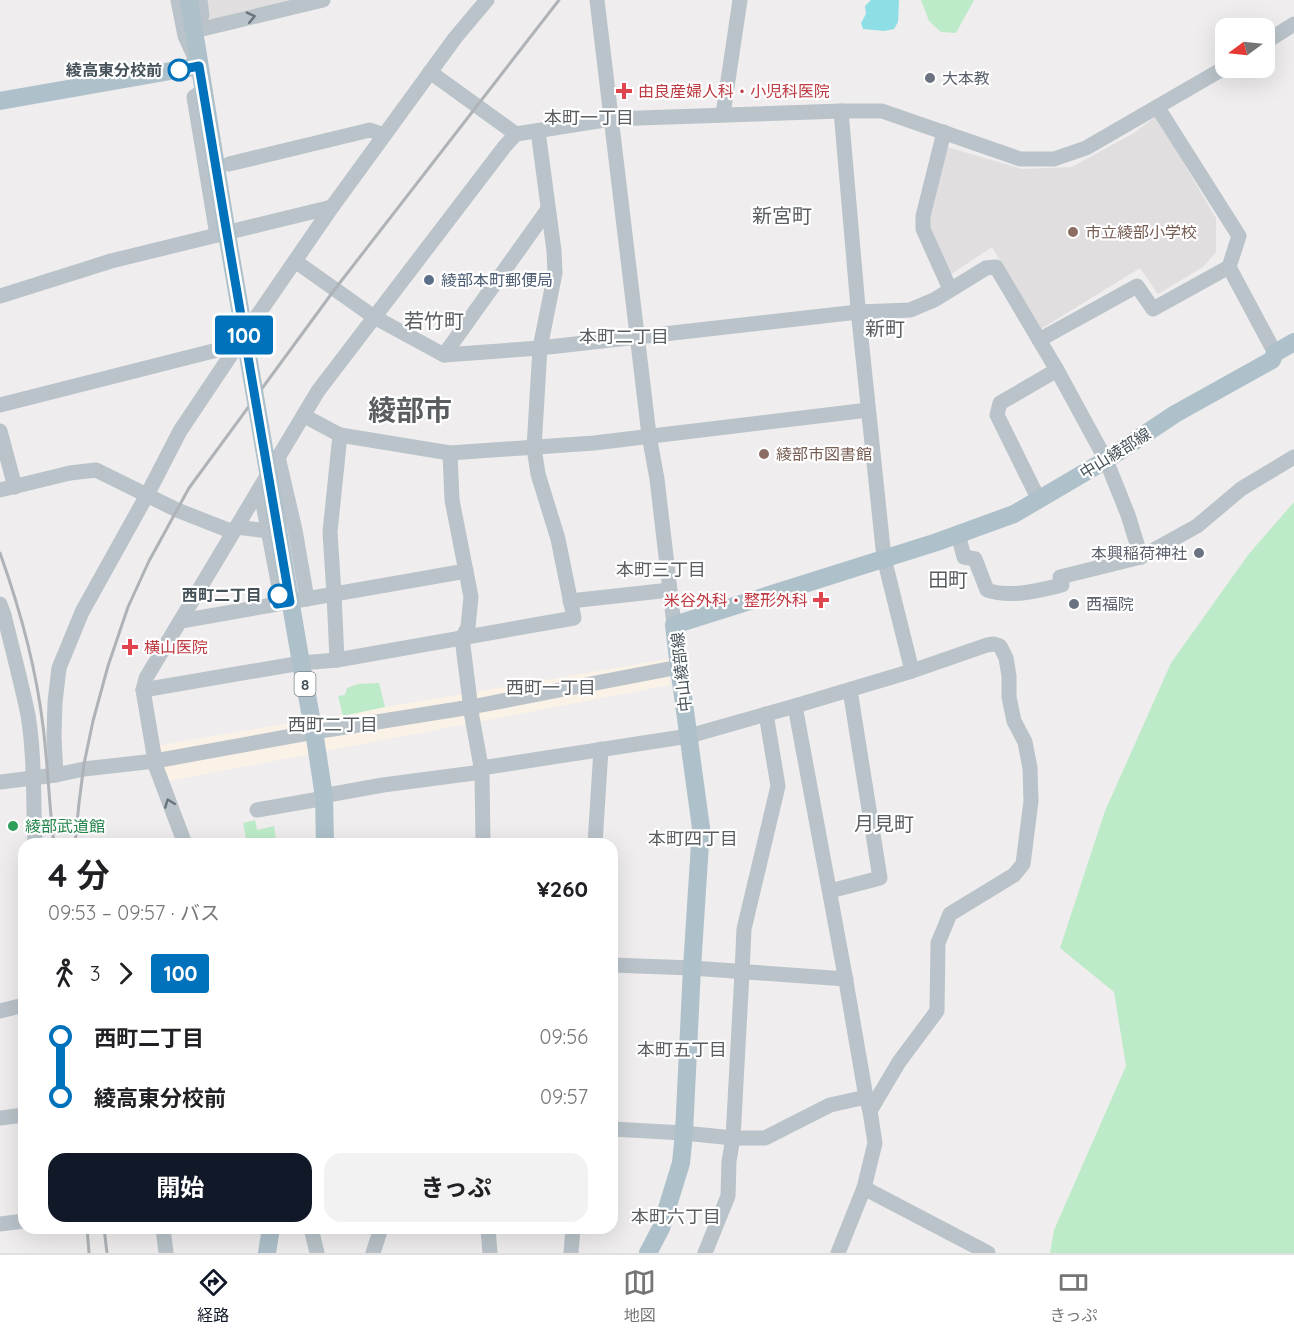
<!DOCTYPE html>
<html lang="ja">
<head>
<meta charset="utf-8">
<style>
	body { margin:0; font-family:Quicksand,"Noto Sans JP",sans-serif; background:#f2f2f2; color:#202124; height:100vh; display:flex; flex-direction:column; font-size:22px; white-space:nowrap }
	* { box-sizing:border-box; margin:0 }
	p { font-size:20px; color:#757577 }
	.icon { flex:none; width:33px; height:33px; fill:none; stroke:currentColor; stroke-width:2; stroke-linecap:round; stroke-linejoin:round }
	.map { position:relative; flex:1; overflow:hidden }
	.side { position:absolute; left:18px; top:838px; width:600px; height:396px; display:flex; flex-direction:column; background:#fff; border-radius:18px; box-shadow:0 6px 24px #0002 }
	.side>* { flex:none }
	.badge { padding:0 12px; border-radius:4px; font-size:21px; line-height:39px }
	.needle { width:39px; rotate:255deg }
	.buttons { position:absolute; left:1215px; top:18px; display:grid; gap:12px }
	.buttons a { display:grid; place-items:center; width:60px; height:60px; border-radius:12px; background:#fff; box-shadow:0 6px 24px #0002; font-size:30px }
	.map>.badge { position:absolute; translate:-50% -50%; box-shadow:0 0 0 3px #fff }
	.legs { display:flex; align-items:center; gap:9px; height:66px; padding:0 30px; font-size:20px }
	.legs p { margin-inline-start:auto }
	.head { display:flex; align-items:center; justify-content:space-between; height:102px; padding:0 30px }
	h1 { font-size:33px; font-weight:700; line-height:45px }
	.button { display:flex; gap:12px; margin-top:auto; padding:12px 30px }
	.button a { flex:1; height:69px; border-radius:18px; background:#111827; color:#fff; font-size:24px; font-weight:700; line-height:69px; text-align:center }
	.button a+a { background:#f2f2f2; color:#202124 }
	ul { padding:0 30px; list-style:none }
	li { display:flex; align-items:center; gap:21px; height:60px; font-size:22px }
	li i { display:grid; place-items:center; width:9px; height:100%; margin:0 8px; background:currentColor }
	li i::after { content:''; width:15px; height:15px; margin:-8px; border:4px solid; border-radius:50%; background:#fff }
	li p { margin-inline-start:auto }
	li:first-child i { background:linear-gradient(#0000 50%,currentColor 0) }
	li:last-child i { background:linear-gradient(currentColor 50%,#0000 0) }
	.tabs { display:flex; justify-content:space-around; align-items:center; height:84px; border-top:2px solid #e0e0e0; background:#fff; font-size:16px; color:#757577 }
	.tabs a { display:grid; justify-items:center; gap:3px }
	.tabs .active { color:#111827 }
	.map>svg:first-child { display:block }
	.commercial { fill:#faf2e6 }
	.education { fill:#e0dede }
	.green { fill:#bdebc9 }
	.water { fill:#8ddee5 }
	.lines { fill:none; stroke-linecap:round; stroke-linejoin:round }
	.minor { stroke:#b9c3c9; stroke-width:15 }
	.major { stroke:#aec0ca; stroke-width:18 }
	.rail { stroke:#afb3b7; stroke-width:3 }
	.major-bridge { stroke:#aec0ca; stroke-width:18 }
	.oneway { stroke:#68747b }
	.line-1-casing { stroke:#fff; stroke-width:14 }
	.line-1 { stroke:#0072bc; stroke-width:9 }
	.stop-1-dot { fill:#fff; stroke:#0072bc; stroke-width:3 }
	.worship-dot { fill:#6b7280; stroke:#fff; stroke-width:2 }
	.health-dot { fill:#e0444e; stroke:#fff; stroke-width:2 }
	.education-dot { fill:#8d6e63; stroke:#fff; stroke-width:2 }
	.service-dot { fill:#5c6f8a; stroke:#fff; stroke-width:2 }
	.leisure-dot { fill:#2e9e5b; stroke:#fff; stroke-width:2 }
	.labels { text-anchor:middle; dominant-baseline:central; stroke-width:4.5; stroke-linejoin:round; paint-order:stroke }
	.shield { fill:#fff; stroke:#7e868b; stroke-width:1.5 }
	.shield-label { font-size:15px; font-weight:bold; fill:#465259 }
	.stop-label { font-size:16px; font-weight:bold; fill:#465259; stroke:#fff; text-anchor:end }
	.worship-label { font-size:16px; fill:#5b616d; stroke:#fff; text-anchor:start }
	.health-label { font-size:16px; fill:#be3a42; stroke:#fff; text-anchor:start }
	.education-label { font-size:16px; fill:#785e54; stroke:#fff; text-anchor:start }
	.service-label { font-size:16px; fill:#4e5e75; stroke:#fff; text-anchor:start }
	.street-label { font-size:16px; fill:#465259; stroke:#fff }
	.leisure-label { font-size:16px; fill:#27864d; stroke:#fff; text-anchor:start }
	.neighbourhood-label { font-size:18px; fill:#5a5e61; stroke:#fff }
	.quarter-label { font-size:20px; fill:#5a5e61; stroke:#fff }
	.town-label { font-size:28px; font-weight:bold; fill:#5a5e61; stroke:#fff }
</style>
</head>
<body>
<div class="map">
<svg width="1294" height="1253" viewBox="0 0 1294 1253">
	<rect width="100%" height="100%" fill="#efeded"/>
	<polygon class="commercial" points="668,659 670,685 164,782 156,746"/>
	<g class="education">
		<polygon points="207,0 309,0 210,20"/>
		<polygon points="1156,116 1216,218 1216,252 1203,267 1158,294 1140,268 1041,329 992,247 950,275 938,257 924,209 947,147 1022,169 1072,167 1134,133"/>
	</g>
	<g class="green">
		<polygon points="921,0 974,0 956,33 941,32 929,21"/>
		<polygon points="1294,502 1294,1253 1050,1253 1054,1230 1126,1066 1114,992 1060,948 1105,811 1171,663 1248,555"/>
		<polygon points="379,683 385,707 343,716 338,696 345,695 347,688 358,684"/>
		<polygon points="255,820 257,830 274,826 277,844 247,844 243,823"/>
	</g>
	<polygon class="water" points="871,0 899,0 898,22 894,29 884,31 863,29 861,23 866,14 865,6"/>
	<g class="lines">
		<g class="minor">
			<polyline points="178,0 185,36 195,58"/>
			<polyline points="597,0 649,435 657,479 674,625"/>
			<polyline points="194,31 323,0"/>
			<polyline points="194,31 202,16 200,0"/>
			<polyline points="1264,43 1294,24"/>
			<polyline points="430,72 516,134"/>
			<polyline points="204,89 194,97 217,235"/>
			<polyline points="1158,108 1239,236 1229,267 1275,353"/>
			<polyline points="841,111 859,319 884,558 912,671"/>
			<polyline points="723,114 740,0"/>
			<polyline points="944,132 923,216 923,229 950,289"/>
			<polyline points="229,164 370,130 384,135"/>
			<polyline points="295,261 374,317 444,355 540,348 858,312 910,310 934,300 986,268 996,267 1057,370 1106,460 1128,515 1141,557"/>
			<polyline points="0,296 111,261 332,207"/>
			<polyline points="1039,340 1137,286 1153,309 1229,267"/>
			<polyline points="444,355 548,209"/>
			<polyline points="0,405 237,345"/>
			<polyline points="304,415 310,419 340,435 450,453 594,443 868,410"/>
			<polyline points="0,431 15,487"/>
			<polyline points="450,453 452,500 471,597 468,627 462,638 472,717 482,772 483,844"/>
			<polyline points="278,457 295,530 307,599"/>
			<polyline points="260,488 280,592 278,601"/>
			<polyline points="0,490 70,473 96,470 177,510 233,532"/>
			<polyline points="1039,500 997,415 1000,403 1057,370"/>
			<polyline points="236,527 268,531"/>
			<path d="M958,534l6,23 11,2 12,31c24,8 50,1 75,-5l-2,-8 81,-20 56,-31 44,-37 53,-32"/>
			<polyline points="570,601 670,590"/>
			<path d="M0,604l4,11c8,33 17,66 24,100 7,43 5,86 7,129"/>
			<polyline points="181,621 466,571"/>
			<polyline points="337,660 334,594 330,532 340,435"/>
			<polyline points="143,690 301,663 337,660 574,618 558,539 538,474 534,448 540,348 555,273 554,251 538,131"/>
			<polyline points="795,706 844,970 866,1097 870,1111 875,1143 864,1188 838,1253"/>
			<polyline points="481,768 689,736 795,706 912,671 987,645 994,644 1000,646 1006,658 1009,676 1009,697 1014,721 1025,742 1030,768 1031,801 1023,864 1014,875 950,914 938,943 937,1011 899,1062 870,1111"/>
			<polyline points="56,775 54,737 55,702 59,668 82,612 147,495 180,431 257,316 332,207 455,38 487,0"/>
			<polyline points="0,782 56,775 84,769 155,761 314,732 471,707 679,667"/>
			<polyline points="257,810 314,800 333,794 383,785 482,772"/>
			<polyline points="185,844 156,767 143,690 146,678 318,391 505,146 516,134 611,119 841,111 882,111 1020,159 1054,159 1086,148 1226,67"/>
			<polyline points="595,844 601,749"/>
			<polyline points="830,891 880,878 850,690"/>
			<polyline points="612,965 692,968 846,979"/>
			<polyline points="0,1011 24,1005"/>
			<polyline points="0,1118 24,1115"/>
			<polyline points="612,1129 684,1133 733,1138 765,1138 830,1105 866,1097"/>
			<polyline points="864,1188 988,1253"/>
			<polyline points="0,1224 24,1221"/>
			<polyline points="163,1228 166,1253"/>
			<polyline points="311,1228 317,1253"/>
			<polyline points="488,1228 490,1253"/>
			<polyline points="373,1253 381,1228"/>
			<polyline points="571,1253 573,1228"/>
			<polyline points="705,1253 728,1196 729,1161 733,1138 742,973 744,929 778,786 766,714"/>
		</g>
		<g class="major">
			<polyline points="189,0 226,228"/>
			<polyline points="0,101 199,66"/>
			<polyline points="277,524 301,663 316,744 324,797 325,844"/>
			<polyline points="267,1253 271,1228"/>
			<polyline points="648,1253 661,1228 681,1163 684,1133 692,968 701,828 679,667 674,625 937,542 1014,514 1106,460 1175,414 1272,360 1275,353 1294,342"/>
		</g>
		<g class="rail">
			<path d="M0,553c20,56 36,114 43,173 5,39 6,79 11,118"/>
			<polyline points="75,844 79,803 84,764 93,721 108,666 128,607 149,561 189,488 335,289 559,0"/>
			<polyline points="87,1228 89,1253"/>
			<polyline points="104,1228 107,1253"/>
		</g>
		<polyline class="major-bridge" points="226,228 277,524"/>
	</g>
	<defs><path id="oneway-chevron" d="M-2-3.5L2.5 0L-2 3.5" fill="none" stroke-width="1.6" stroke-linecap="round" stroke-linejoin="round" transform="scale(1.5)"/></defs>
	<g class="oneway">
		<use href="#oneway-chevron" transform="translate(251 17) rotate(-13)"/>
		<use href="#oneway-chevron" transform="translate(169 803) rotate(-111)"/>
	</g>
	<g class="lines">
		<g class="line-1-casing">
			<polyline id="line-1" points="179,70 199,66 226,228 290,602 277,604 279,595"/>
		</g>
		<use href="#line-1" class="line-1"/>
	</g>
	<g class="stop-1-dot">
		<circle cx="179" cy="70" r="10"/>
		<circle cx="279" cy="595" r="10"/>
	</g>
	<g class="worship-dot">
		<circle cx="930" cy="78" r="6"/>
		<circle cx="1199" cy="553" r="6"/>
		<circle cx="1074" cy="604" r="6"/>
	</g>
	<g class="health-dot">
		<path d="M621 82h6v6h6v6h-6v6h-6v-6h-6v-6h6z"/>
		<path d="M818 591h6v6h6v6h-6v6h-6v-6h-6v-6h6z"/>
		<path d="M127 638h6v6h6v6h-6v6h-6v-6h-6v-6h6z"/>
	</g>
	<g class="education-dot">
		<circle cx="1073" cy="232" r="6"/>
		<circle cx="764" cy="454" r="6"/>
	</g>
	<circle class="service-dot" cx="429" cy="280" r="6"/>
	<circle class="leisure-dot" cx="13" cy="826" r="6"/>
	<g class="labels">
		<rect class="shield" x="294.5" y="672" width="21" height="24" rx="4.5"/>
		<g class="shield-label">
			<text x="305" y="684">8</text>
		</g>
		<g class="stop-label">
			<text x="162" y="70">綾高東分校前</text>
			<text x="262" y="595">西町二丁目</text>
		</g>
		<g class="worship-label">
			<text x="942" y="78">大本教</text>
			<text x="1187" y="553" text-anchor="end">本興稲荷神社</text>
			<text x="1086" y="604">西福院</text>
		</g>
		<g class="health-label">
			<text x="638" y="91">由良産婦人科・小児科医院</text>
			<text x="808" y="600" text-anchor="end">米谷外科・整形外科</text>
			<text x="144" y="647">横山医院</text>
		</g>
		<g class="education-label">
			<text x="1085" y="232">市立綾部小学校</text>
			<text x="776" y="454">綾部市図書館</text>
		</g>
		<g class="service-label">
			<text x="441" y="280">綾部本町郵便局</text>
		</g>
		<g class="street-label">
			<text transform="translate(1115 453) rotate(-32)">中山綾部線</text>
			<text transform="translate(681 672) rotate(-96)">中山綾部線</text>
		</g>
		<g class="leisure-label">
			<text x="25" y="826">綾部武道館</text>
		</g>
		<g class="neighbourhood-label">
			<text x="589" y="117">本町一丁目</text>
			<text x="624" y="336">本町二丁目</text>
			<text x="661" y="569">本町三丁目</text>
			<text x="551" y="687">西町一丁目</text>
			<text x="333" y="724">西町二丁目</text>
			<text x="693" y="838">本町四丁目</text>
			<text x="682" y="1049">本町五丁目</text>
			<text x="676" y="1216">本町六丁目</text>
		</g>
		<g class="quarter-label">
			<text x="782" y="215">新宮町</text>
			<text x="434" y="320">若竹町</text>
			<text x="885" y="328">新町</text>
			<text x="948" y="579">田町</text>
			<text x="884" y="823">月見町</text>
		</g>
		<g class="town-label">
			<text x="410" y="409">綾部市</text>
		</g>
	</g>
</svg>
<div class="buttons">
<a><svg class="needle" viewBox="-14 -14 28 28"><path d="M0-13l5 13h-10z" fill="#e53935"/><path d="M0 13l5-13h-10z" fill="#757577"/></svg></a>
</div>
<b class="badge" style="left:244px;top:335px;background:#0072bc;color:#fff">100</b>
<section class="side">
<div class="head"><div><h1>4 分</h1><p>09:53 – 09:57 · バス</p></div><b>¥260</b></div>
<div class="legs"><svg class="icon" aria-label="walk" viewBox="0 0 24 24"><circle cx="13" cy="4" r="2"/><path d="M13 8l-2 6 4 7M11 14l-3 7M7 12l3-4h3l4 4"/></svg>3<svg class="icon" aria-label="forward" viewBox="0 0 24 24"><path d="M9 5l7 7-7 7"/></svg><b class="badge" style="background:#0072bc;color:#fff">100</b></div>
<ul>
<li><i style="color:#0072bc"></i><b>西町二丁目</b><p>09:56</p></li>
<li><i style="color:#0072bc"></i><b>綾高東分校前</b><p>09:57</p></li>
</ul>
<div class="button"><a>開始</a><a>きっぷ</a></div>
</section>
</div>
<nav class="tabs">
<a class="active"><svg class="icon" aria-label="directions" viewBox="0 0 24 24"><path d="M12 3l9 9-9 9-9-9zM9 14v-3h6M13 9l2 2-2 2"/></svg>経路</a>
<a><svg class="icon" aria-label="map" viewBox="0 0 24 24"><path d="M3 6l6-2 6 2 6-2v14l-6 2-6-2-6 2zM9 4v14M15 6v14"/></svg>地図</a>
<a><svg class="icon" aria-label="tickets" viewBox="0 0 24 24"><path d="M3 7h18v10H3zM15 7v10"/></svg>きっぷ</a>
</nav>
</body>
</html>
